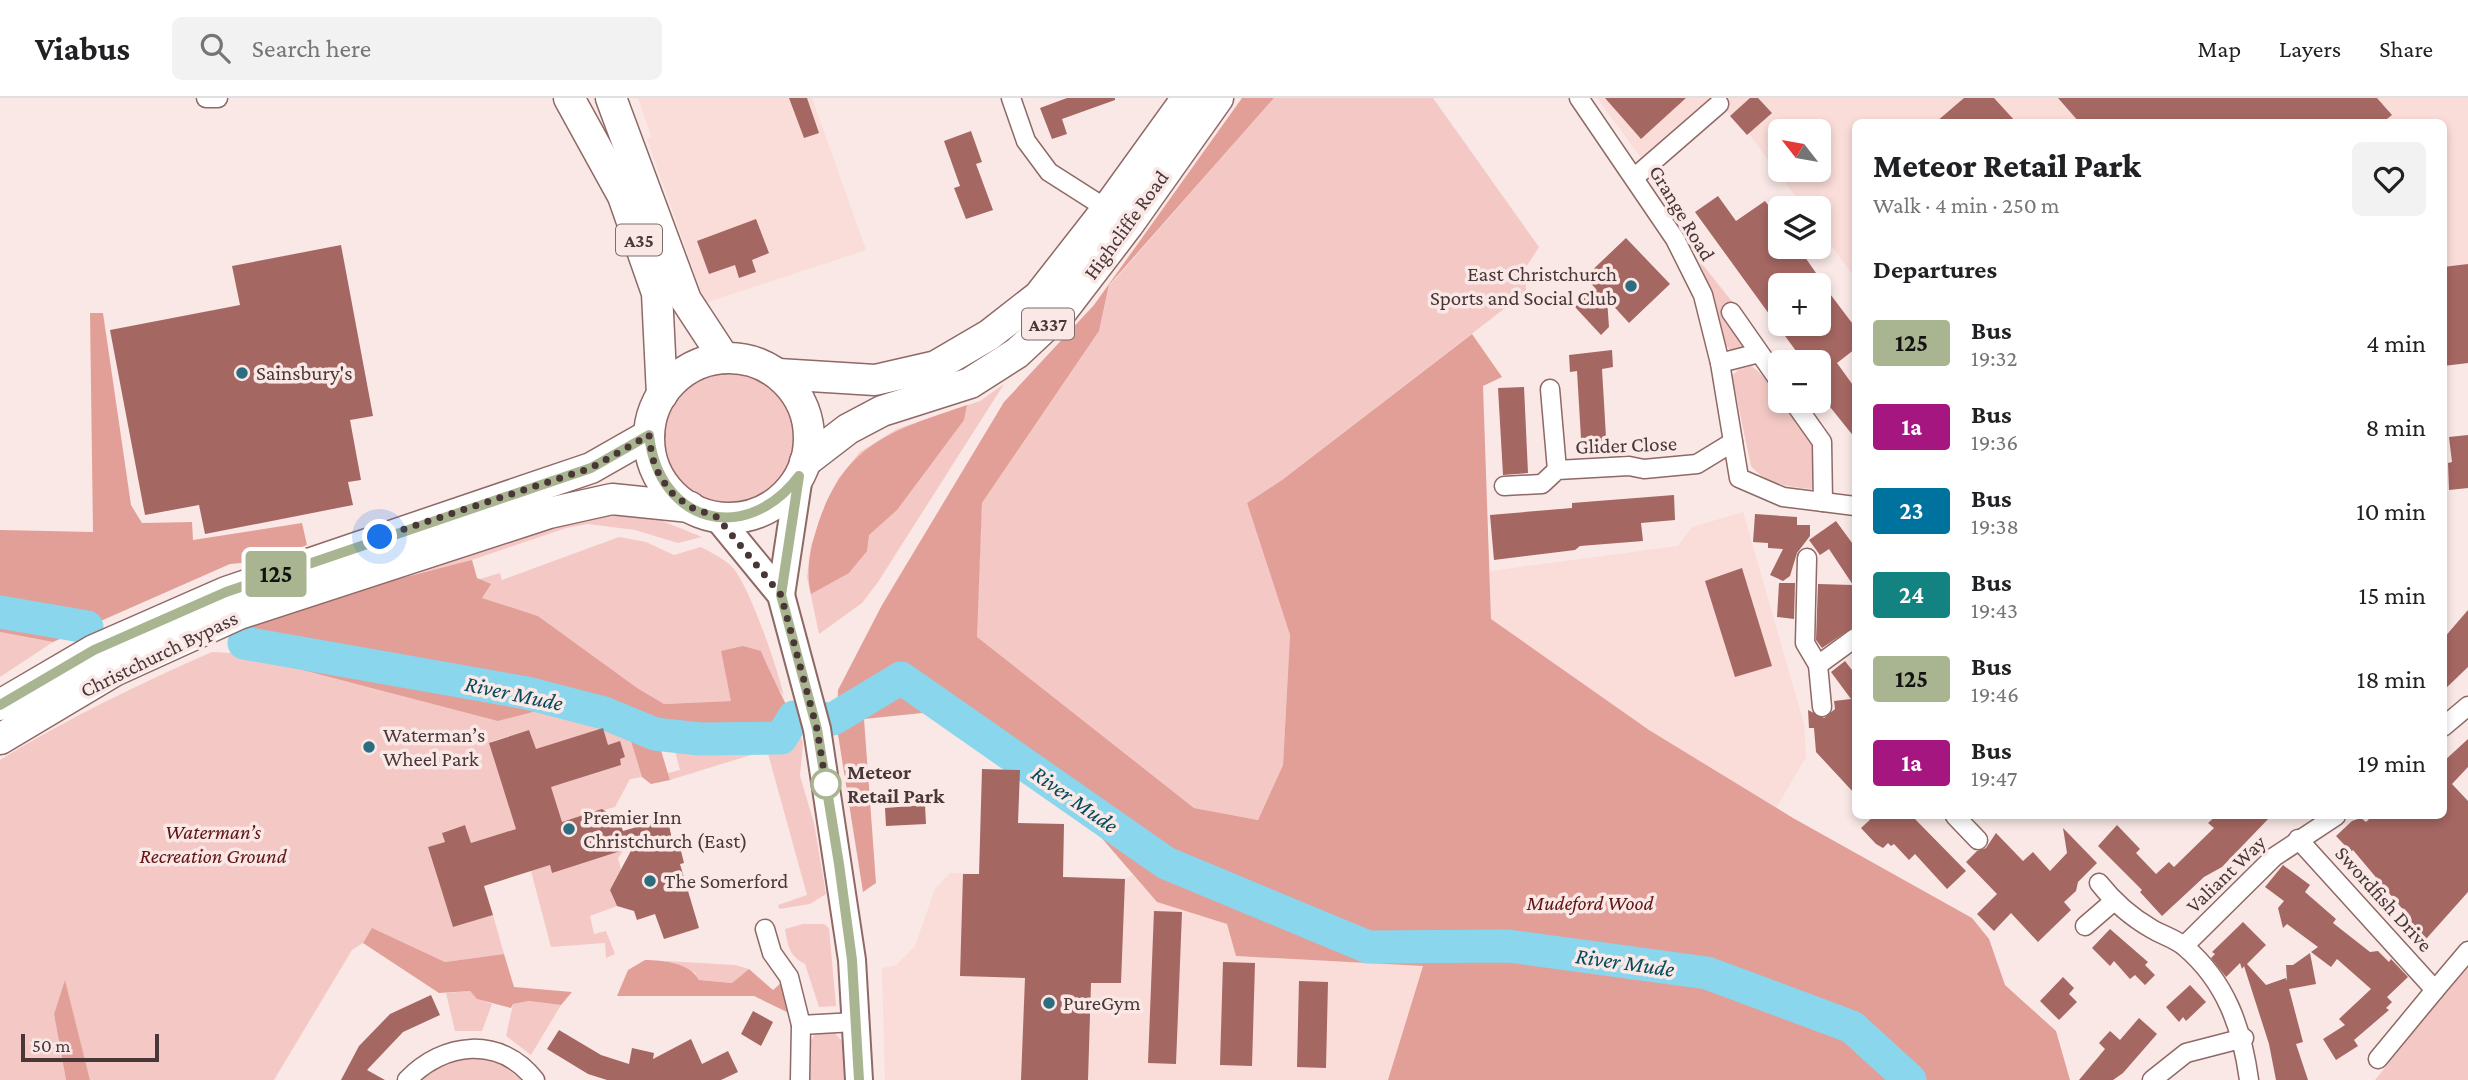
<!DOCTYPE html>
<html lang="en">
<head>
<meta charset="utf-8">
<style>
	body { margin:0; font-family:"Crimson Pro",serif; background:#f2f2f2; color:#202124; height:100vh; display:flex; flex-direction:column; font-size:26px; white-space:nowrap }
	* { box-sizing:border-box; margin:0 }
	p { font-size:23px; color:#757577 }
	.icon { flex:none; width:38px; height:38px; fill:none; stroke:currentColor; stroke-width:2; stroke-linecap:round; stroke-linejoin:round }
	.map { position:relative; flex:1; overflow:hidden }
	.panel { position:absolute; left:1852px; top:21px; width:595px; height:700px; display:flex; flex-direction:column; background:#fff; border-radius:10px; box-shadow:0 4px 10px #0003 }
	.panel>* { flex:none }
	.badge { padding:0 14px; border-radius:5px; font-size:24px; line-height:46px }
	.needle { width:46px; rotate:301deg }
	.buttons { position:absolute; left:1768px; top:21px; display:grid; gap:14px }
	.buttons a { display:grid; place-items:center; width:63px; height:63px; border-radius:10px; background:#fff; box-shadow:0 4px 10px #0003; font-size:35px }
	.scale { position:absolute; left:21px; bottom:18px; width:138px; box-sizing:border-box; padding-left:7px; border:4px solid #483736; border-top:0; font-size:19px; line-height:24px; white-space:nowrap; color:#483736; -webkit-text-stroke:5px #f9e8e6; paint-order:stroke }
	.you { position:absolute; width:35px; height:35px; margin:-18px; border:5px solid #fff; border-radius:50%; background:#1a73e8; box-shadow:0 0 0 10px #1a73e833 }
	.map>.badge { position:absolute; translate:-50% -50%; box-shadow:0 0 0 4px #fff }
	h2 { padding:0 21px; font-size:26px; line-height:63px }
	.round { display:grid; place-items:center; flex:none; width:74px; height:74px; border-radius:10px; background:#f2f2f2 }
	.headline { display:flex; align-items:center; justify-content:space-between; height:119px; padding:0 21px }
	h1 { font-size:33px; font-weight:800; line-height:52px }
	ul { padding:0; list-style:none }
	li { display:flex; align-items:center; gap:21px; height:84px; padding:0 21px }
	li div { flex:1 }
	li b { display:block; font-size:26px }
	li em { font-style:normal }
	li .badge { min-width:77px; font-weight:700; text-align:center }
	header { display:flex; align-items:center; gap:42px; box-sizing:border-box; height:98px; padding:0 35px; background:#fff; border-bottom:2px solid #e0e0e0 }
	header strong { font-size:33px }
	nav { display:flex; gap:38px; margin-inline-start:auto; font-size:24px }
	.search { width:490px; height:63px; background:#f2f2f2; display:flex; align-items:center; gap:18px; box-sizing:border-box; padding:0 24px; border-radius:10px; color:#757577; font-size:26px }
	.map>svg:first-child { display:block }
	.built { fill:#fadcd8; fill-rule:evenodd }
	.green { fill:#f4c9c5 }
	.forest { fill:#e29f98 }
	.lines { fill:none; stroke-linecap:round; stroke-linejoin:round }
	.river { stroke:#8ad6ec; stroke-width:33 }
	.building { fill:#a56762 }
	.street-casing { stroke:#8e6965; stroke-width:21 }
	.secondary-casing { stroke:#8e6965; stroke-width:30 }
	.primary-casing { stroke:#8e6965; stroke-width:33 }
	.street { stroke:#fff; stroke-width:18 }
	.secondary { stroke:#fff; stroke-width:26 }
	.primary { stroke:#fff; stroke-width:30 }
	.line-casing { stroke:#fff; stroke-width:16 }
	.line { stroke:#a9b590; stroke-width:10 }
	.walk { stroke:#483736; stroke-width:7; stroke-dasharray:0 12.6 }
	.poi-dot { fill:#2c6e80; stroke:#f9e8e6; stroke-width:2.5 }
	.stop-dot { fill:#fff; stroke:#a9b590; stroke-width:3.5 }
	.labels { text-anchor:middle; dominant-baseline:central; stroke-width:7; stroke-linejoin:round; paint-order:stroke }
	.shield { fill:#f9e8e6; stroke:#7d6c6b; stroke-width:2 }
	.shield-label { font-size:19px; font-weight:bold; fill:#483736 }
	.street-label { font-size:21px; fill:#483736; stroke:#f9e8e6 }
	.poi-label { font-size:21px; fill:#483736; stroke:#f9e8e6; text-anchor:start }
	.stop-label { font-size:21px; font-weight:bold; fill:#483736; stroke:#f9e8e6; text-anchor:start }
	.park-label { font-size:21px; font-style:italic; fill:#621314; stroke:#f9e8e6 }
	.water-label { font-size:23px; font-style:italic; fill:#064b5b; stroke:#f9e8e6 }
</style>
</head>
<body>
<header>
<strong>Viabus</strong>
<div class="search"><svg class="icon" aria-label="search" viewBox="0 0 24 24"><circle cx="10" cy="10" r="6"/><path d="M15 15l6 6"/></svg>Search here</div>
<nav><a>Map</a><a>Layers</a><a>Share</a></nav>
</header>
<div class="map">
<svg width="2468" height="982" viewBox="0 0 2468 982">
	<rect width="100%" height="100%" fill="#f9e8e6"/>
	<g class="built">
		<polygon points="638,0 812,0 866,152 705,205 647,41 651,38"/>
		<polygon points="1597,0 1712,0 1643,62"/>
		<path d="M1714,0h754v265l-25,3v-244h-588v156l-37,-51v-19h-14l-55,-74zM1780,33h38v39h-38z"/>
		<polygon points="1743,414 1804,626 1806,659 1776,710 1649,632 1491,521 1490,473 1678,448 1692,429"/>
		<polygon points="950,775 1125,781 1133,777 1157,804 1227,826 1237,858 1423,868 1388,982 885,982 882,870 895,868 915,848 935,791"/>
	</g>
	<g class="green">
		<polygon points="1274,0 1433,0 1539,149 1526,169 1526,194 1282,382 1247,405 1290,537 1283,667 1258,722 1194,710 976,539 982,405 1099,233 1109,188"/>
		<polygon points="1698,161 1734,206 1722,214 1746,250 1734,255 1721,243 1710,191"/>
		<path d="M1751,268c12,6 56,61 61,75 4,14 6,35 0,48 -22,-1 -46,-5 -61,-23l-19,-90 6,-6z"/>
		<circle cx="729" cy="340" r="68"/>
		<polygon points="1004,286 878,484 862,505 819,536 807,479 811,447 838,381 860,354 897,331 980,303"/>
		<polygon points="569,416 645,416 702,439 678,445 635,432 588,426 566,430 454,468 408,477"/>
		<path d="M619,439l27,5 28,13 27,-8c11,6 24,12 32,21 17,19 45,102 51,128l-9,-11 -14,-34h-40l11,50 -68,3 -27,-15 -99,-73 -57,-18 -1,-19 20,-6 2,7z"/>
		<polygon points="0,534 53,544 0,579"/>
		<path d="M212,554l37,2 249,66 69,-17 58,19 17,55 -12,2 -15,28 -71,20 2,-56 15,13 60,-19 -13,-20 -70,13 -9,-28 -39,12 44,81 -50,16 -10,12 -9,-26 -22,7 2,10 -17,5 25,80 40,-12 11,39 -59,8 -73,-33 -9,14 -11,7 -78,130h-184l-25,-99 -11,33 12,66h-66v-320c68,-42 139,-76 212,-108z"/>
		<polygon points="800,637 803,645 800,678 814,725 826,796 810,806 779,811 778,807 807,797 767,652 670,682 668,675 680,672 671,638 700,641"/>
		<polygon points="624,752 618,760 622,775 610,792 617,808 590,818 594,836 606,833 615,856 606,860 605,845 551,849 531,773 550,767 552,774"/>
		<path d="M803,826h21l5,4 7,78 -17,1 -14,-43c-16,-8 -17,-18 -20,-35z"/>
		<polygon points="666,863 735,867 749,871 732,885 699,882 695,875"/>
		<polygon points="2468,866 2468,982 2375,982"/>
		<polygon points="470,893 478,901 492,906 482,933 455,933 446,895"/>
		<polygon points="529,903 561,907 531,957 506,938 513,906"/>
		<polygon points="832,932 843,944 844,982 807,982 810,944 817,933"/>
		<polygon points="479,958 500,965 521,982 415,982 435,964"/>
	</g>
	<g class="forest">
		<polygon points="1242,0 1274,0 1109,187 1099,233 982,405 977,539 1194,710 1258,722 1283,667 1290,537 1247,405 1282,382 1472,236 1502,279 1483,288 1491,521 1649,632 1793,720 1972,820 1989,841 2005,887 2056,933 2070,982 1388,982 1423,868 1236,858 1227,826 1157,804 1099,737 1025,674 932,614 864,621 876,785 863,794 837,630 838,592 882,507 1004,304 1094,207"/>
		<polygon points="90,215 103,215 131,407 142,425 192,424 193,442 302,425 307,447 265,463 230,466 53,544 0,534 0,432 93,434"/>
		<path d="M967,307l-3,15 -67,90 -28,25 -2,16 -18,22 -38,21c-6,-26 0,-48 8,-73 28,-80 76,-91 148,-116z"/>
		<path d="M472,462l5,18 14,6 -9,14 56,18 99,72 27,16 67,-3 -10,-50 22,-5 18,5c12,29 27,55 39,84l-100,4 -44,-5 14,46 -19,4 -9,-7 -17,-55 -58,-19 -69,18 -256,-67 -7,-8 3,-14 70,-30z"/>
		<polygon points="372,830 445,864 504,856 514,889 572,894 561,907 529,903 513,906 511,910 477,901 470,893 439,895 363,845"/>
		<path d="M645,862c18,0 45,3 54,20l33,3 17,-14 24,21 8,-7 8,30 -35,-17h-137l11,-26z"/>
		<polygon points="65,882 90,982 66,982 54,916"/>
	</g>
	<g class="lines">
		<g class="river">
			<polyline points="0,514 87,529"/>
			<polyline points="244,545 527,595 604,615 655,636 700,641 781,640 794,619 833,621 901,580 1166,765 1368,849 1508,848 1707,875 1852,929 1910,982"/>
		</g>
	</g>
	<g class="building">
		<polygon points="789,0 807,0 819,35 804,40"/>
		<polygon points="1067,0 1115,0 1115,2 1062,21 1067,36 1052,41 1040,10"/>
		<polygon points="1605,0 1686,0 1641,41"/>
		<polygon points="1750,0 1758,0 1772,15 1747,37 1730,18"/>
		<polygon points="1964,0 1994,0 2016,24 1936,24"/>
		<polygon points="2058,0 2377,0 2392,17 2383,24 2079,24"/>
		<polygon points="971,33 982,64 976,66 993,112 966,121 954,90 960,88 944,43"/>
		<polygon points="1718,98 1736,123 1765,103 1780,122 1780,149 1798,149 1816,175 1800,187 1780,187 1780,226 1818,226 1818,180 1855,229 1855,251 1837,265 1855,290 1855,340 1818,294 1818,264 1804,264 1695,114"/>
		<polygon points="756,121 769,155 752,162 756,174 739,180 735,167 709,176 697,143"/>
		<polygon points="1626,140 1670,186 1629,225 1607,201 1609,229 1601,237 1575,209 1595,190 1585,179"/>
		<polygon points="341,147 373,318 350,322 361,382 348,384 353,407 205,436 199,407 145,417 110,232 240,207 232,168"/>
		<polygon points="2468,166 2468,265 2443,268 2443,169"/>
		<polygon points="1612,252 1613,269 1602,271 1607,356 1582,357 1577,273 1570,274 1569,257"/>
		<polygon points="1524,289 1528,375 1503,377 1498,290"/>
		<polygon points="2468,337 2468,390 2449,392 2448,365 2452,364 2449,339"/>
		<polygon points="1674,397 1675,422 1641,425 1643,443 1580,448 1575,452 1494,462 1490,417 1572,410 1572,405"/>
		<polygon points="1755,416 1797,419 1797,427 1810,427 1810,438 1797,455 1790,478 1783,483 1770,477 1783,451 1768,450 1768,445 1753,444"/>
		<polygon points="1836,423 1855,449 1855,528 1822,550 1816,542 1818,486 1853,487 1829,451 1820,457 1809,442"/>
		<polygon points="1742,470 1772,568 1735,579 1705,483"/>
		<polygon points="1779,485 1795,485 1794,521 1777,519"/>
		<polygon points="2468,512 2468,569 2443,593 2443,541"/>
		<polygon points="1845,563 1855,576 1855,696 1816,654 1814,630 1809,630 1808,612 1824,620 1835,611 1834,603 1851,601 1831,574"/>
		<polygon points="603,630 608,647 620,643 625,659 620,661 621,667 551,689 562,724 602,711 619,722 623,733 660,722 661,728 669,727 674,751 680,749 684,765 680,766 699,830 664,841 655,816 637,822 634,813 617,808 610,792 633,749 552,775 550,767 484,788 493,817 453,829 428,749 445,744 442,735 465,727 471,745 516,731 489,645 529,632 536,651"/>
		<polygon points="2468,641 2468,669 2452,686 2468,703 2468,794 2418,850 2393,825 2405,814 2353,752 2351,754 2336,738 2352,723 2361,720 2366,724 2372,718 2443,718 2443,664"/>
		<polygon points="982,671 1020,672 1018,725 1064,726 1063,779 1125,781 1121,885 1091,885 1088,982 1021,982 1025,880 960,878 963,776 979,776"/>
		<polygon points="925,707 926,726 886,728 885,710"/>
		<polygon points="1874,718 1912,718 1966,773 1947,791 1915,756 1909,762 1894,746 1891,748 1888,745 1883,750 1876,746 1861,730"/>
		<polygon points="2216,718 2271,718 2222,769 2204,779 2162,818 2140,794 2142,792 2098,748 2117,727 2140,751 2136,755 2156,776 2169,764 2174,769 2214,730 2208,725"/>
		<polygon points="2063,730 2097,765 2078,784 2076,793 2064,804 2071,812 2038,844 2011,815 1994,833 1977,816 1997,796 1966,764 1977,753 1986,750 1996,735 2023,763 2033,754 2050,773 2067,755"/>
		<polygon points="2283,767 2310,787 2305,794 2336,821 2333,825 2370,854 2378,853 2389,864 2391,861 2408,879 2387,899 2392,904 2386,910 2389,912 2354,942 2358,948 2336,962 2323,941 2345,927 2339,921 2371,891 2337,861 2331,869 2311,854 2318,849 2287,826 2283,830 2278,810 2284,803 2265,789"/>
		<polygon points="1154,813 1182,814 1176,966 1148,965"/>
		<polygon points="2243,824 2266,847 2247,866 2266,887 2286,880 2287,883 2286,867 2293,867 2310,855 2316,886 2289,891 2303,944 2296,946 2308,982 2276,982 2269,946 2244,868 2242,871 2240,865 2226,879 2211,860 2215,856 2212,854"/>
		<polygon points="2110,831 2148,864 2145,867 2155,877 2145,887 2135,877 2130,881 2114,863 2110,868 2092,850"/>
		<polygon points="1223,864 1255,865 1252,968 1220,967"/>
		<polygon points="2063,879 2074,890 2069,896 2077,904 2059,922 2040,903"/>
		<polygon points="1299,883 1328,884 1326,970 1297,969"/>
		<polygon points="2190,887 2206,904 2186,923 2183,919 2179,924 2166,909"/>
		<polygon points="431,897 440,917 403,934 367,972 385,982 341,982 359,948 390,916"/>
		<polygon points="753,913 773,924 761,948 741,936"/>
		<polygon points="2139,920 2157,936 2123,975 2113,982 2079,982 2105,951 2099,945 2110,933 2120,942"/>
		<polygon points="559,932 601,957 629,966 632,950 654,955 653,961 691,941 702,966 728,953 738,974 721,982 607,982 588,976 547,951"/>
	</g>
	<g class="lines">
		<g class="street-casing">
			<g id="street">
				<polyline points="206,0 218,0"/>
				<polyline points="1011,0 1026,43 1049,74 1107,111"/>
				<polyline points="1579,0 1675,141 1703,197 1720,265 1739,380 1783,399 1855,408"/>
				<polyline points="1635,79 1719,6"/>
				<polyline points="1731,214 1780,284"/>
				<polyline points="1720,265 1759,255"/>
				<polyline points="1550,291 1557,372"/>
				<polyline points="1793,303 1822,344 1823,404"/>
				<polyline points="1504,388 1542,386 1557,372 1629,368 1644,371 1697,366 1733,344"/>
				<polyline points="1807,460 1805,545 1818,567"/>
				<polyline points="1822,609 1818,567 1855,540"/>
				<polyline points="2443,629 2468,608"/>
				<polyline points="1955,718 1978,742"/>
				<polyline points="2298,741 2435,892 2468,853"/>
				<path d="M2099,785c15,19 32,34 53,46 10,6 24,10 33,18 41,35 57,81 64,133"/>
				<polyline points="2085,828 2114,803"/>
				<polyline points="765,831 772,855 789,879 801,927 800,982"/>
				<polyline points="2184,848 2274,759 2336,718"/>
				<polyline points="801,927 855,924"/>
				<polyline points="2378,961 2435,892"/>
				<path d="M407,982c36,-38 93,-45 128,0"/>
				<polyline points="2152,982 2186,955 2244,940"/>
			</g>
		</g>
		<g class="secondary-casing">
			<g id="secondary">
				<polyline points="717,419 781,497 817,631 852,862 859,982"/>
				<polyline points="781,497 799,378"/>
			</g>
		</g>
		<g class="primary-casing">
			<g id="primary">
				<polyline points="569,0 623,98 657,195 662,297"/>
				<polyline points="611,0 686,202 724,260"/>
				<circle cx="729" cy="340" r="80"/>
				<polyline points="778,276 875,282 936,268 989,237 1039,198 1107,111 1187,0"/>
				<polyline points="805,364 848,331 882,313 970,285 1017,255 1063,212 1128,127 1218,0"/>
				<polyline points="0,607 94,552 226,494 591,370 649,337"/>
				<polyline points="0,641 114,573 239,516 549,415 612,401 690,409"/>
			</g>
		</g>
		<use href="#street" class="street"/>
		<use href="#secondary" class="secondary"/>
		<use href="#primary" class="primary"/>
	</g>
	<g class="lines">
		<g class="line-casing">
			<path id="line" d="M0,607l94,-55 132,-58 365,-124 58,-33c10,89 97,111 150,41l-18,119 36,134 22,135 13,96 7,120"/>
		</g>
		<use href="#line" class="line"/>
		<polyline class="walk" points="380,439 591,370 649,337 652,359 660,379 673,396 690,409 717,419 781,497 817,631 826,686"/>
	</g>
	<g class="poi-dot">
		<circle cx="1631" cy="188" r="7"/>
		<circle cx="242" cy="275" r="7"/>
		<circle cx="369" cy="649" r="7"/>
		<circle cx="569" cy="731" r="7"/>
		<circle cx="650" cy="783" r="7"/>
		<circle cx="1049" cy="905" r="7"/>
	</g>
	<circle class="stop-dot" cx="826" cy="686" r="14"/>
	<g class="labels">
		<g class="shield">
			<rect x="616" y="126.5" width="46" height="31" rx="5"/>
			<rect x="1022" y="210.5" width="52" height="31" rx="5"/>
		</g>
		<g class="shield-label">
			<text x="639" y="142">A35</text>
			<text x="1048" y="226">A337</text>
		</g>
		<g class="street-label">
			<text transform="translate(1682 115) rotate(59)">Grange Road</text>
			<text transform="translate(1126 127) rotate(-54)">Highcliffe Road</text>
			<text transform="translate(1626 347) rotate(-2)">Glider Close</text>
			<text transform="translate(159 556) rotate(-26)">Christchurch Bypass</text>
			<text transform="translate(2226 776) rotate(-44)">Valiant Way</text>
			<text transform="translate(2384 801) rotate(48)">Swordfish Drive</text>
		</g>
		<g class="poi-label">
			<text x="1617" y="176" text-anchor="end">East Christchurch<tspan x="1617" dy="24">Sports and Social Club</tspan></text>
			<text x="256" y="275">Sainsbury's</text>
			<text x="383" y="637">Waterman’s<tspan x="383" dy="24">Wheel Park</tspan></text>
			<text x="583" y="719">Premier Inn<tspan x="583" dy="24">Christchurch (East)</tspan></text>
			<text x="664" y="783">The Somerford</text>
			<text x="1063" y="905">PureGym</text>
		</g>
		<g class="stop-label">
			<text x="847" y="674">Meteor<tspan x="847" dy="24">Retail Park</tspan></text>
		</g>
		<g class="park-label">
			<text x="213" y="734">Waterman’s<tspan x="213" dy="24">Recreation Ground</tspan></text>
			<text x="1590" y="805">Mudeford Wood</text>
		</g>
		<g class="water-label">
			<text transform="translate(514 595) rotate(12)">River Mude</text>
			<text transform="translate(1075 701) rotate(35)">River Mude</text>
			<text transform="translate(1625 864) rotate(8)">River Mude</text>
		</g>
	</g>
</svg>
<div class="buttons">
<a><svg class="needle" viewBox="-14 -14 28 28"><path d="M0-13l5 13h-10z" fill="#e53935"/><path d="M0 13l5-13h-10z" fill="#757577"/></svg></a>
<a><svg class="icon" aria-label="layers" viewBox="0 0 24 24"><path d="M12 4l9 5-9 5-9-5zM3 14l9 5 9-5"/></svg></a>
<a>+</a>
<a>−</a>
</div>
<div class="scale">50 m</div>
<div class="you" style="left:380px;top:439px"></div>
<b class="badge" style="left:276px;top:476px;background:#a9b590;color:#111">125</b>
<section class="panel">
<div class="headline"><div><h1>Meteor Retail Park</h1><p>Walk · 4 min · 250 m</p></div><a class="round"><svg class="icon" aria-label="heart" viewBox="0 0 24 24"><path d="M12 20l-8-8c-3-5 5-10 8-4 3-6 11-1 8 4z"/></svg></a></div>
<h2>Departures</h2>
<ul>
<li><span class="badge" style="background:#a9b590;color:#111">125</span><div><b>Bus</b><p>19:32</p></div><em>4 min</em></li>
<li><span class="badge" style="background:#a61680;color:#fff">1a</span><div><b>Bus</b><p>19:36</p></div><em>8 min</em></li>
<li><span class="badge" style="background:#00729e;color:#fff">23</span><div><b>Bus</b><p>19:38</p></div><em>10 min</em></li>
<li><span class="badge" style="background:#128380;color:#fff">24</span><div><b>Bus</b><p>19:43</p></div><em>15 min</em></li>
<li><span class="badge" style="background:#a9b590;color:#111">125</span><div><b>Bus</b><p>19:46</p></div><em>18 min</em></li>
<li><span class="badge" style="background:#a61680;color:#fff">1a</span><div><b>Bus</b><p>19:47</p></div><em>19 min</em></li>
</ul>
</section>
</div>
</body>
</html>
